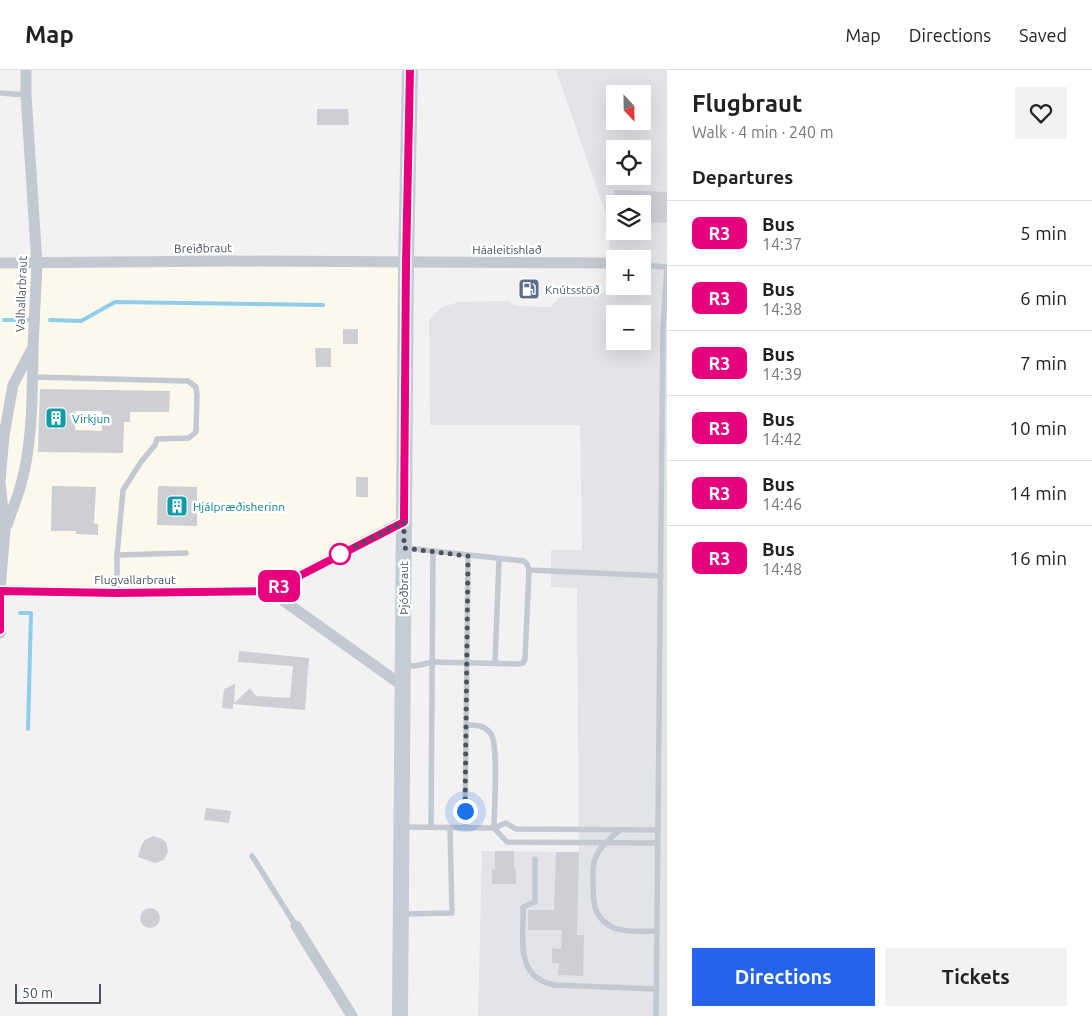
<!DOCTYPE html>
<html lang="en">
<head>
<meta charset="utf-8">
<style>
	body { margin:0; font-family:Ubuntu,sans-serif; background:#f2f2f2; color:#222; height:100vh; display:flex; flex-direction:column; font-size:19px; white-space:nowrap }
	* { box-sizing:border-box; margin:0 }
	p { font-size:16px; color:#767676 }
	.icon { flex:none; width:28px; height:28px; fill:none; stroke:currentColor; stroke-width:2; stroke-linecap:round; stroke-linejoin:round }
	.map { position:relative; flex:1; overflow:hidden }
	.panel { display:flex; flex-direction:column; background:#fff; width:425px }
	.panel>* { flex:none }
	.badge { padding:0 10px; border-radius:8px; font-size:18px; line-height:32px }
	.needle { width:32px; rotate:158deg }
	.tools { position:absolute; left:606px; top:15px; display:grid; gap:10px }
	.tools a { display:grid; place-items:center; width:45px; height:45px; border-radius:0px; background:#fff; box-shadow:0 5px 20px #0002; font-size:25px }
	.scale { position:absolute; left:15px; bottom:12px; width:86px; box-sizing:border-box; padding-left:5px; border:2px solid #49525e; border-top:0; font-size:14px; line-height:18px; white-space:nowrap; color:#49525e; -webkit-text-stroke:4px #fff; paint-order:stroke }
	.you { position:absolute; width:25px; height:25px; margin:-12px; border:4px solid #fff; border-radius:50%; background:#1a73e8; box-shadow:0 0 0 8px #1a73e833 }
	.map>.badge { position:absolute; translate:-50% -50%; box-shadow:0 0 0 2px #fff }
	h2 { padding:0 25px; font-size:19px; line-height:45px }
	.round { display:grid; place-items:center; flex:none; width:52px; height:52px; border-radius:0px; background:#f2f2f2 }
	.headline { display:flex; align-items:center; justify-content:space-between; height:85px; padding:0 25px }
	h1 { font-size:24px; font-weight:600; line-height:38px }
	.cta { display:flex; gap:10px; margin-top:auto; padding:10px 25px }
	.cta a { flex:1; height:58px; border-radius:0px; background:#2563eb; color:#fff; font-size:20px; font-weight:600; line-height:58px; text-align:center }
	.cta a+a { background:#f2f2f2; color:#222 }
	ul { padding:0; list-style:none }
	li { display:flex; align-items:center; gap:15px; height:65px; padding:0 25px; border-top:1px solid #e0e0e0 }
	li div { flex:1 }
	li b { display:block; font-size:19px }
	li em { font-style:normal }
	li .badge { min-width:55px; font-weight:700; text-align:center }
	header { display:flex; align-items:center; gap:30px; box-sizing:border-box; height:70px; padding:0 25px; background:#fff; border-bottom:1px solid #e0e0e0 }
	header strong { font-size:24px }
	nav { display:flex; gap:28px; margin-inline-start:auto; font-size:18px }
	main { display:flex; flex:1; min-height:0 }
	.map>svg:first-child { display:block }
	.commercial { fill:#fcf9ec }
	.airport { fill:#e3e4e8; fill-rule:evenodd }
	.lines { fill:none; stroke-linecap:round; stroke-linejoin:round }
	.stream { stroke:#90cdea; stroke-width:4 }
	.building { fill:#cecfd5; fill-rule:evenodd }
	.lane { stroke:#c2c9d2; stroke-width:5.5 }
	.street { stroke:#c2c9d2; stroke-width:11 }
	.secondary { stroke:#c4ccd8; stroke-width:16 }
	.line-casing { stroke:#fff; stroke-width:11 }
	.line { stroke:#e6007e; stroke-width:8 }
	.walk { stroke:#49525e; stroke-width:5; stroke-dasharray:0 9 }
	.stop-dot { fill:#fff; stroke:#e6007e; stroke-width:2.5 }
	.labels { text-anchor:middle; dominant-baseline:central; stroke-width:5; stroke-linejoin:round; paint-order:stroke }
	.street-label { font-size:12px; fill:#49525e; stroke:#fff }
	.service-label { font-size:12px; fill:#4e5e75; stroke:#fff; text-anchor:start }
	.culture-label { font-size:12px; fill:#0d838f; stroke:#fff; text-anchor:start }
</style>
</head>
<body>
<header>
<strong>Map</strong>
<nav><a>Map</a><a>Directions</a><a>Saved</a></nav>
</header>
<main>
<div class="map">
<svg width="667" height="946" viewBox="0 0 667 946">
	<rect width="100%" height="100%" fill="#f3f1f1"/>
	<polygon class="commercial" points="406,192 404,451 270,521 0,521 0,193"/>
	<path class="airport" d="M556,0h111v946h-189l4,-165 97,1 -2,-264 -26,-1v-37h31l-2,-125h-150l-1,-105 13,-13 17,-5 49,-1 7,5 35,1 16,-15 41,1 3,-67zM615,24h27v27h-27zM615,79h27v27h-27zM615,134h27v27h-27zM615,189h27v27h-27zM615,244h27v27h-27z"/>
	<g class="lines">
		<g class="stream">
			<polyline points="4,250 29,250"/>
			<polyline points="50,250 81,251 115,232 323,235"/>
			<polyline points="20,543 31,543 28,659"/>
		</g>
	</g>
	<g class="building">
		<polygon points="317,39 348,39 349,55 317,55"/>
		<polygon points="614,120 667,122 667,153 642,152 642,134 613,134"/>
		<rect x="343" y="259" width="15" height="15"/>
		<polygon points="315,278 331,278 331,297 316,297"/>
		<path d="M40,319l130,2 -1,21h-39v10h-6l-1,31 -85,-1zM75,341h27v20l-27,-1z"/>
		<rect x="356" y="407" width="12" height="20"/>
		<polygon points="52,416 96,417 94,453 98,454 98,465 76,464 76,461 51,461"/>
		<polygon points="158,416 197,417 197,456 157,455"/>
		<polygon points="239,581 309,588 305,640 233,634 233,639 222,638 224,619 235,614 234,633 250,618 256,626 290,628 293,596 238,592"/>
		<polygon points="206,738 231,741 229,753 204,750"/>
		<polygon points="153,766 162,769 166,772 168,781 164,790 155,793 138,787 142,774 145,770"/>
		<polygon points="495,781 514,781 514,799 516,799 516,814 492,814 492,799 495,799"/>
		<polygon points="556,782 579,782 577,865 584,865 583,906 558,905 559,893 552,893 552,878 561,879 562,860 528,860 528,840 554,840"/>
		<circle cx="150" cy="848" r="10"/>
	</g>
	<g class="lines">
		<g class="lane">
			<polyline points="0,23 26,25"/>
			<polyline points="642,195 666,197"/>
			<polyline points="33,307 188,311 196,317 197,325 196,362 189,368 157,369 155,375 141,392 123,420 117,485 117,523"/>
			<polyline points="117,485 186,483"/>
			<polyline points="529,500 661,506"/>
			<polyline points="495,593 499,489"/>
			<polyline points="403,595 415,596 433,592 518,594 523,593 525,589 529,500 527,494 524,491 406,478"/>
			<path d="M466,655c9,0 19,0 25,9 8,12 3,76 3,94l13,14 151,1"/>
			<polyline points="403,757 494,758 506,753 516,759 658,760"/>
			<polyline points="431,757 433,482"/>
			<polyline points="465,758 468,486"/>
			<path d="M620,760c-10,8 -21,17 -25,29 -3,7 -2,16 -2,24 0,20 0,35 21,45 13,5 30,3 43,3"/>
			<polyline points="252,786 296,856"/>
			<path d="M535,789v43l-12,5c1,31 -9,70 31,78l103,4"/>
			<polyline points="403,844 452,843 450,758"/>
			<polyline points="656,946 663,258 667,197"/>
		</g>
		<g class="street">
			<polyline points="0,193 232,191 608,193"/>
			<path d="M7,455c4,-12 9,-24 13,-37 13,-44 12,-92 13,-139"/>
			<polyline points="0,521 117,523 270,521 404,451"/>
			<polyline points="270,521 403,616"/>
			<polyline points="0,563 0,521 5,459 0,412 4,365 13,315 33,277 37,194 26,25 26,0"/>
			<polyline points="296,856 352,946"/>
		</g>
		<polyline class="secondary" points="400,946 406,192 410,0"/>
	</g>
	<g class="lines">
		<g class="line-casing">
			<polyline id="line" points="0,560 0,521 117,523 270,521 404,452 406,192 410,0"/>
		</g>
		<use href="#line" class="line"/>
		<polyline class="walk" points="340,484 404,452 404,478 468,486 465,741"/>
	</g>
	<defs>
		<g id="fuel-square" transform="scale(1.125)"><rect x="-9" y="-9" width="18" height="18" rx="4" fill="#5c6f8a" stroke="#fff"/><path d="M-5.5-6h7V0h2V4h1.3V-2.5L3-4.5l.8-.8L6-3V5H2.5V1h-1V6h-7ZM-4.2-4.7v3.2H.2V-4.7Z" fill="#fff"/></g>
		<g id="building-square" transform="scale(1.125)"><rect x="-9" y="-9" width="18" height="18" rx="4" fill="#0f9aa8" stroke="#fff"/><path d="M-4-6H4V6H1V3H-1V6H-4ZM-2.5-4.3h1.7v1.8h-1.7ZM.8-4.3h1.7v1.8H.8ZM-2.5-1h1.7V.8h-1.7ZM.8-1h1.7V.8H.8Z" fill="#fff"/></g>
	</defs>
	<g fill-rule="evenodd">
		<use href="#fuel-square" x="529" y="219"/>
		<use href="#building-square" x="56" y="348"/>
		<use href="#building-square" x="177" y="436"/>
	</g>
	<circle class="stop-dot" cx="340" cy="484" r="10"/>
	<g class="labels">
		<g class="street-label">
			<text transform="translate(203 178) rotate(-1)">Breiðbraut</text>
			<text x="507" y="179">Háaleitishlað</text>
			<text transform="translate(21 224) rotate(-88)">Valhallarbraut</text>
			<text x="135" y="509">Flugvallarbraut</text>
			<text transform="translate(403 518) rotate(-90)">Þjóðbraut</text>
		</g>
		<g class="service-label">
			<text x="545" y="219">Knútsstöð</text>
		</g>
		<g class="culture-label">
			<text x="72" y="348">Virkjun</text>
			<text x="193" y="436">Hjálpræðisherinn</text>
		</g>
	</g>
</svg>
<div class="tools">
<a><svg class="needle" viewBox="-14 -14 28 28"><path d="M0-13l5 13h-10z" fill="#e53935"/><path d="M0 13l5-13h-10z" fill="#767676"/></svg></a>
<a><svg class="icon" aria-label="locate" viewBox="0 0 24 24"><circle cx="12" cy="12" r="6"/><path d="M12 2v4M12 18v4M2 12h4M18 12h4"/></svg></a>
<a><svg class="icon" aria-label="layers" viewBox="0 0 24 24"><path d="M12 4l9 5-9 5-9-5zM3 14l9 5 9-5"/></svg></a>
<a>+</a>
<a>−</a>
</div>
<div class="scale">50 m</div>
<div class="you" style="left:465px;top:741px"></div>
<b class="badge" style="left:279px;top:516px;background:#e6007e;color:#fff">R3</b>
</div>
<section class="panel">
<div class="headline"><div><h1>Flugbraut</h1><p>Walk · 4 min · 240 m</p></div><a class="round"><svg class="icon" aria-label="heart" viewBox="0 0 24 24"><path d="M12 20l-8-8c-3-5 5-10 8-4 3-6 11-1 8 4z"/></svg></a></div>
<h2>Departures</h2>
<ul>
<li><span class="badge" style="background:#e6007e;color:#fff">R3</span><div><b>Bus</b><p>14:37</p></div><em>5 min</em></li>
<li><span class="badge" style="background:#e6007e;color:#fff">R3</span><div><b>Bus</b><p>14:38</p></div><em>6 min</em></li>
<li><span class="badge" style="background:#e6007e;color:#fff">R3</span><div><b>Bus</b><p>14:39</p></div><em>7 min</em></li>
<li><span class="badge" style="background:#e6007e;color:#fff">R3</span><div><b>Bus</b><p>14:42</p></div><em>10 min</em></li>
<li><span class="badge" style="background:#e6007e;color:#fff">R3</span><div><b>Bus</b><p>14:46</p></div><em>14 min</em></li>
<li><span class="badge" style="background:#e6007e;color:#fff">R3</span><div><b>Bus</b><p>14:48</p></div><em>16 min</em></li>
</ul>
<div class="cta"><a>Directions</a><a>Tickets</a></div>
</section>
</main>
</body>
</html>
